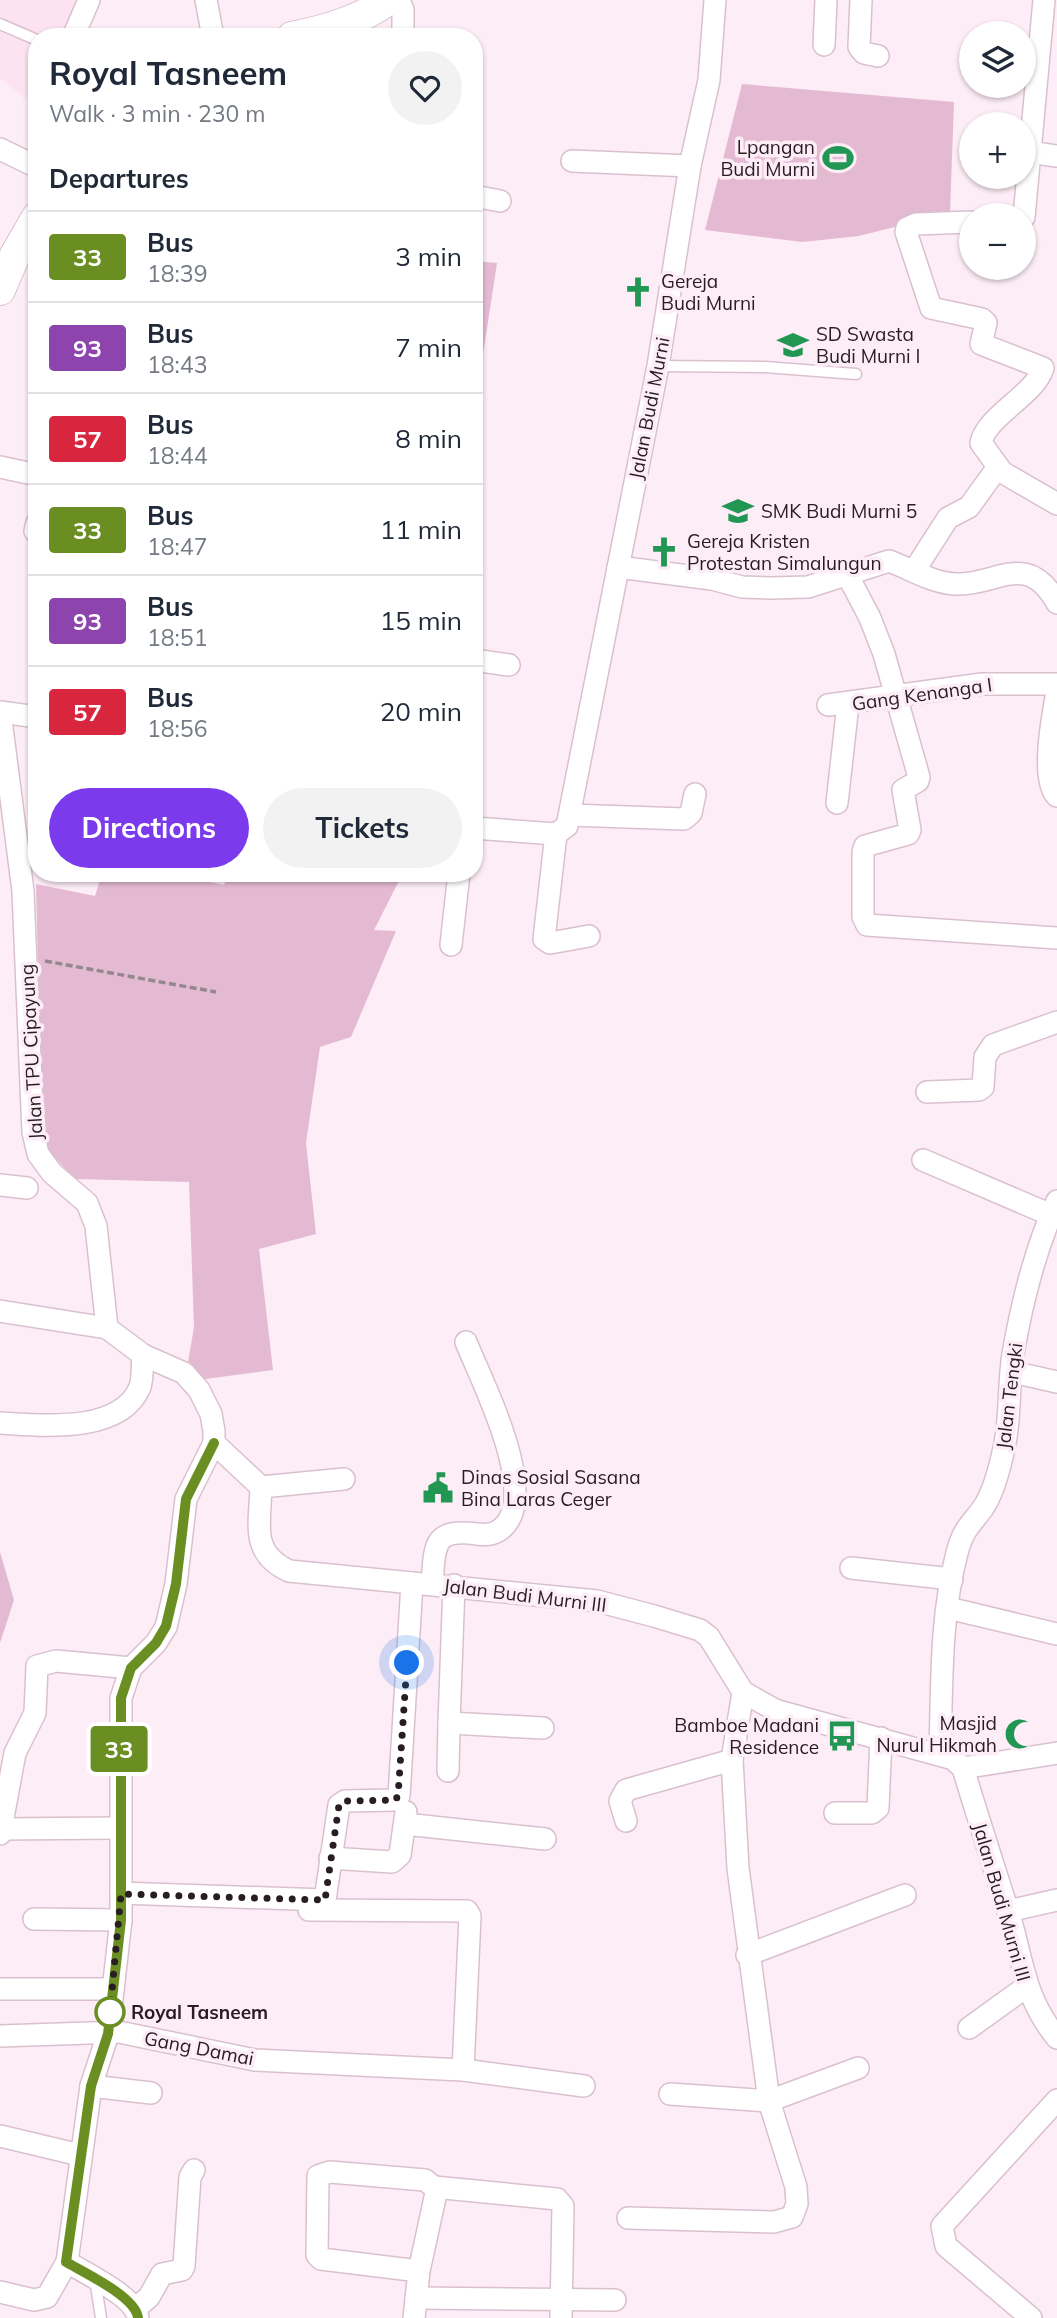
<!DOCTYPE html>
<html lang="en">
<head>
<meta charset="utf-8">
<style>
	body { margin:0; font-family:Mulish,sans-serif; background:#f2f2f3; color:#1f2937; height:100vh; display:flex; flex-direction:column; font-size:26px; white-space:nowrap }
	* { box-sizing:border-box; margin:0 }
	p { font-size:23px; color:#747a83 }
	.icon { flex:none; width:38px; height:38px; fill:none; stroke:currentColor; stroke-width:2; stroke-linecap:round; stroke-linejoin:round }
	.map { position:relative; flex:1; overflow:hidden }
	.drawer { position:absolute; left:28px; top:28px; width:455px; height:854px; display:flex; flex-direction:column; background:#fff; border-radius:28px; box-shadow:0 2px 5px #0004 }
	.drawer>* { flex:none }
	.badge { padding:0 14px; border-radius:5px; font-size:24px; line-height:46px }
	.fabs { position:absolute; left:959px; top:21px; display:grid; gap:14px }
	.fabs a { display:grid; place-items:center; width:77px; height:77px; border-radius:50%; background:#fff; box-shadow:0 2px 5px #0004; font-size:35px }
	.you { position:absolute; width:35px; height:35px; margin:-18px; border:5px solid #fff; border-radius:50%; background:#1a73e8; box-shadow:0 0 0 10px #1a73e833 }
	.map>.badge { position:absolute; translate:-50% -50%; box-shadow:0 0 0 4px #fff }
	h2 { padding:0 21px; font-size:26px; line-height:63px }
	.round { display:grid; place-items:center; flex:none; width:74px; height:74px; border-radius:37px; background:#f2f2f3 }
	.overview { display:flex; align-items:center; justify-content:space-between; height:119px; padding:0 21px }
	h1 { font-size:33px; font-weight:700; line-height:52px }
	.primary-button { display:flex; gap:14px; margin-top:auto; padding:14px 21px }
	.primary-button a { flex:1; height:80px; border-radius:42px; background:#7c3aed; color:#fff; font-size:28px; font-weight:700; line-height:80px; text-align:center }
	.primary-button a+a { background:#f2f2f3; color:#1f2937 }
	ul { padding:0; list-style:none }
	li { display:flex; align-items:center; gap:21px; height:91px; padding:0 21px; border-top:2px solid #e0e1e3 }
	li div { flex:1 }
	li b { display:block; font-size:26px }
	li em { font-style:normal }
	li .badge { min-width:77px; font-weight:700; text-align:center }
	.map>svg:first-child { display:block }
	.built { fill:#fde2f1 }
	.green { fill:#e4bad3 }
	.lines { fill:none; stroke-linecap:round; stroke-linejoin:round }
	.lane-casing { stroke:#dac0cf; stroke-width:13 }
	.street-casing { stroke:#dac0cf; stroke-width:24 }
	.secondary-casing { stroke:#dac0cf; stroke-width:32 }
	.path { stroke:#94878e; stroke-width:3.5; stroke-dasharray:7 3.5; stroke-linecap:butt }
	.lane { stroke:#fff; stroke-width:10 }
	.street { stroke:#fff; stroke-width:21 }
	.secondary { stroke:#fff; stroke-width:30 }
	.line-casing { stroke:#fff; stroke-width:16 }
	.line { stroke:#6b8e23; stroke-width:10 }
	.walk { stroke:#271d23; stroke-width:7; stroke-dasharray:0 12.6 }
	.stop-dot { fill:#fff; stroke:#6b8e23; stroke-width:3.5 }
	.labels { text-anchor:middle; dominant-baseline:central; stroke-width:7; stroke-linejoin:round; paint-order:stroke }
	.poi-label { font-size:19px; fill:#271d23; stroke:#fdedf6; text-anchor:start }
	.street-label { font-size:19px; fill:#271d23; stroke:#fdedf6 }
	.stop-label { font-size:19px; font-weight:bold; fill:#271d23; stroke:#fdedf6; text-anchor:start }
</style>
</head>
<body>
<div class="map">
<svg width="1057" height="2318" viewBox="0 0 1057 2318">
	<rect width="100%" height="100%" fill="#fdedf6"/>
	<polygon class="built" points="0,0 71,0 80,4 72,37 37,37 37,98 26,99 0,78"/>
	<g class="green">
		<polygon points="742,84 954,102 950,213 859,236 802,242 705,230"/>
		<polygon points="474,261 497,263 474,413"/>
		<polygon points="102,873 168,873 224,885 229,873 403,873 374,930 396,931 351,1037 320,1047 306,1143 316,1234 259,1249 273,1370 198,1380 187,1368 194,1327 189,1182 75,1179 46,1148 42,1126 36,884 95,896"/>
		<polygon points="0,1552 14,1600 0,1643"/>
	</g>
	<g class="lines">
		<g class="lane-casing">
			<g id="lane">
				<polyline points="0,24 37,40"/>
				<polyline points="658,366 765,367 856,374"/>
				<polyline points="95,2279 101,2318"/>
			</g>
		</g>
		<g class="street-casing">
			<g id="street">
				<polyline points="206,0 213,37"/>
				<polyline points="399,0 403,10 403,37"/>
				<polyline points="861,0 859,47 864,53 878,56"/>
				<polyline points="73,37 89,0"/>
				<polyline points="824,45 826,0"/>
				<polyline points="0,149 37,167"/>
				<polyline points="1029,152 1057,156"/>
				<polyline points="572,161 690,166"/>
				<polyline points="474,196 500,201"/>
				<polyline points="1024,217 1044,0"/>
				<path d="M971,222l-55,2 -9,4 -1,4 25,76 51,11 4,4 -5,21 62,24c-8,27 -57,48 -62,75l21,29 55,32"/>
				<polyline points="0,467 37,475"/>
				<polyline points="35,531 37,523"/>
				<path d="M618,567l94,12 30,8 30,1 36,-1 81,-26c22,8 43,22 67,23 40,2 71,-35 101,19"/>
				<polyline points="914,571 948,518 969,507 998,467"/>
				<polyline points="848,576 870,618 884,654 919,777 918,781 903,790 910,830 908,834 865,846 863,852 863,917 867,925 1057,938"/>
				<polyline points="474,660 509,665"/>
				<path d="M1057,692c-4,22 -17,88 0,104"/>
				<polyline points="828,705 982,684 1057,684"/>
				<path d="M0,712l23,179 10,241 5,22 14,19 35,30 9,23 11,102 36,27 41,18 15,17 12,24 3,17v12l-28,56 -10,85 -10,43 -10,16 -25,25 -10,30v222l-13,114 -17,52 -24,176c18,11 69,35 71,56"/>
				<polyline points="0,712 37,717"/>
				<polyline points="837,803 848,704"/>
				<polyline points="570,815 684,819 691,813 695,794"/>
				<polyline points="474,828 556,834 567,826 658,366 690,166 709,80 715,0"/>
				<polyline points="556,834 544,939 550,943 589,936"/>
				<polyline points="451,945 459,873"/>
				<polyline points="927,1092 979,1090 983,1087 985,1057 993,1045 1057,1022"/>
				<polyline points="923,1160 1051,1215"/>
				<polyline points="0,1185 27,1188"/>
				<polyline points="0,1311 107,1328"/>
				<polyline points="1013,1372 1057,1382"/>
				<path d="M0,1423c39,2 120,12 140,-36 3,-9 2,-23 3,-32"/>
				<path d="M214,1443l47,44c-1,37 -11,66 28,84l308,30 57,15 46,14 9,7 34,55 32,18 178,49 10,9c14,47 29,93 44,140 16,49 15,87 50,130"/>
				<polyline points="261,1487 344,1479"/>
				<polyline points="851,1568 952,1579"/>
				<path d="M432,1584c3,-38 0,-56 45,-50 7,1 15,1 21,-3 47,-29 -17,-151 -32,-189"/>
				<polyline points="948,1608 1057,1634"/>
				<polyline points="449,1723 454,1585"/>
				<path d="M940,1753c2,-66 0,-136 17,-200 6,-24 13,-27 26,-45 11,-16 17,-41 21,-60 7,-31 4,-63 9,-94 9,-52 22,-105 44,-153"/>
				<polyline points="963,1768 1057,1753"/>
				<polyline points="448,1771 449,1723 543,1728"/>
				<polyline points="835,1813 872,1813 878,1808 881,1738"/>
				<polyline points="626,1821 620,1801 626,1790 732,1760"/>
				<polyline points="405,1824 545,1839"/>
				<polyline points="1,1829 119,1828"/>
				<polyline points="0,1834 15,1753 35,1713 37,1666 56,1661 131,1668"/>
				<polyline points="330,1858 392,1862 400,1855 406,1812"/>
				<polyline points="121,1893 325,1900 339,1805 345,1801 395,1800 399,1796 412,1583"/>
				<polyline points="309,1910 467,1911 470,1916 463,2070"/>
				<polyline points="1008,1911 1057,1900"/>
				<polyline points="34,1919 121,1920"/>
				<polyline points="747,1955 905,1895"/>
				<polyline points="0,1989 113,1989"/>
				<polyline points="969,2028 1026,1987"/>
				<polyline points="0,2036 119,2032 255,2060 463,2070 584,2086"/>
				<polyline points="91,2086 151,2093"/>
				<polyline points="670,2094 769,2101 858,2068"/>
				<polyline points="0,2136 80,2155"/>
				<polyline points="434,2187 557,2199 563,2206 561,2318"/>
				<polyline points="628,2218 774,2222 792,2217 797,2204 796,2187 769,2101 738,1868 732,1760 743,1692"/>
				<polyline points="0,2292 34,2300 47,2297 67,2262"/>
				<polyline points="416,2298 615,2300"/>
				<polyline points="136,2308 149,2297 162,2274 182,2270 184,2266 190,2177 194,2170"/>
				<polyline points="414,2318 419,2271 436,2193 434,2187 425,2180 330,2172 318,2176 317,2255 321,2259 419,2271"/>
				<polyline points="1031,2318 946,2246 942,2226 1057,2100"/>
			</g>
		</g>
		<g class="secondary-casing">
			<g id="secondary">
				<path d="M292,37c34,-7 67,-16 96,-37"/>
				<polyline points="0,290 15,255 37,217"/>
			</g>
		</g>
		<polyline class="path" points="45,961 216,992"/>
		<use href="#lane" class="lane"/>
		<use href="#street" class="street"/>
		<use href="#secondary" class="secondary"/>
	</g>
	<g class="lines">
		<g class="line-casing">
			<path id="line" d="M138,2318c-2,-21 -53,-45 -72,-56l25,-176 17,-52 13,-114v-222l10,-30 25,-25 10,-17 10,-42 10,-85 28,-56"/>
		</g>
		<use href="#line" class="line"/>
		<polyline class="walk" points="110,2012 121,1894 325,1900 339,1805 345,1801 395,1800 398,1796 407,1663"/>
	</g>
	<defs>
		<g id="stadium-bare" transform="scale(2.415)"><path d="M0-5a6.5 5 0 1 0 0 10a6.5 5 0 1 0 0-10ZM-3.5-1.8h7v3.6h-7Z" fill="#219753" stroke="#fdedf6" stroke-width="2.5" paint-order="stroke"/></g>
		<g id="church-bare" transform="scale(2.415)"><path d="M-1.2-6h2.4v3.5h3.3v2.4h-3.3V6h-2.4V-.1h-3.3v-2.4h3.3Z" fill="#219753" stroke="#fdedf6" stroke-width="2.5" paint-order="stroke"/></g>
		<g id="school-bare" transform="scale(2.415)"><path d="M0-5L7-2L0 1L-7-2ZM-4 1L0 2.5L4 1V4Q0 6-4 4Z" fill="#219753" stroke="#fdedf6" stroke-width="2.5" paint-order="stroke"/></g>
		<g id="civic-bare" transform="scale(2.415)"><path d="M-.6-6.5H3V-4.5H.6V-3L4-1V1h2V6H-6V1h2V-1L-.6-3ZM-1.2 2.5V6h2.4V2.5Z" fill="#219753" stroke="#fdedf6" stroke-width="2.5" paint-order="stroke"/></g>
		<g id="mosque-bare" transform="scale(2.415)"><path d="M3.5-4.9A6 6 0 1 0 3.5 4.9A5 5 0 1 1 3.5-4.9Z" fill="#219753" stroke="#fdedf6" stroke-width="2.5" paint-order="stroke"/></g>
		<g id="bus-bare" transform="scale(2.415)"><path d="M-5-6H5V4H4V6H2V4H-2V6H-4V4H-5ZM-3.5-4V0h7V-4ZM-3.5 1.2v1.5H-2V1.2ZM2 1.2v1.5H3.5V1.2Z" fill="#219753" stroke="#fdedf6" stroke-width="2.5" paint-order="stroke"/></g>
	</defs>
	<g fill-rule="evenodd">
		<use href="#stadium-bare" x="838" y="158"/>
		<use href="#church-bare" x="638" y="292"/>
		<use href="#school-bare" x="793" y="345"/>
		<use href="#school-bare" x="738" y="511"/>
		<use href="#church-bare" x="664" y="552"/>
		<use href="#civic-bare" x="438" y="1488"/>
		<use href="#mosque-bare" x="1020" y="1734"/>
		<use href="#bus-bare" x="842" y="1736"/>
	</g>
	<circle class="stop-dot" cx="110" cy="2012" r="14"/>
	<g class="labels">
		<g class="poi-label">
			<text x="815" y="147" text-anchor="end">Lpangan<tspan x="815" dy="22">Budi Murni</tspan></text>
			<text x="661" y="281">Gereja<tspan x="661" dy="22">Budi Murni</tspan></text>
			<text x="816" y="334">SD Swasta<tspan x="816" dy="22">Budi Murni I</tspan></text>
			<text x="761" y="511">SMK Budi Murni 5</text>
			<text x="687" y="541">Gereja Kristen<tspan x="687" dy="22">Protestan Simalungun</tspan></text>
			<text x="461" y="1477">Dinas Sosial Sasana<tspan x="461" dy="22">Bina Laras Ceger</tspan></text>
			<text x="997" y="1723" text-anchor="end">Masjid<tspan x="997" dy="22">Nurul Hikmah</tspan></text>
			<text x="819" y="1725" text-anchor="end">Bamboe Madani<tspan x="819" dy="22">Residence</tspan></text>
		</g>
		<g class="street-label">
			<text transform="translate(649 408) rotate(-79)">Jalan Budi Murni</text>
			<text transform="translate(922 694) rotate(-8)">Gang Kenanga I</text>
			<text transform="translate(31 1052) rotate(-93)">Jalan TPU Cipayung</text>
			<text transform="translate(1009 1396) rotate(-83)">Jalan Tengki</text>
			<text transform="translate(525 1595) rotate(7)">Jalan Budi Murni III</text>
			<text transform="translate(1002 1902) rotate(74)">Jalan Budi Murni III</text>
			<text transform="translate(199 2048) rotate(11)">Gang Damai</text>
		</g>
		<g class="stop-label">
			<text x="131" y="2012">Royal Tasneem</text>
		</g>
	</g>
</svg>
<div class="fabs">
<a><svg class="icon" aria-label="layers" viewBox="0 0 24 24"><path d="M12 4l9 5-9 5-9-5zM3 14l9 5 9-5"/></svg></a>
<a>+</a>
<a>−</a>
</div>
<div class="you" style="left:407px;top:1663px"></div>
<b class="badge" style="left:119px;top:1749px;background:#6b8e23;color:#fff">33</b>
<section class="drawer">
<div class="overview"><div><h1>Royal Tasneem</h1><p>Walk · 3 min · 230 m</p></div><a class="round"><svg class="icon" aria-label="heart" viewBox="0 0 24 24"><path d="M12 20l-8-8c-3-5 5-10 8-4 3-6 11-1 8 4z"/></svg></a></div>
<h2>Departures</h2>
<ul>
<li><span class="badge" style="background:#6b8e23;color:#fff">33</span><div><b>Bus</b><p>18:39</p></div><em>3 min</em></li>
<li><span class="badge" style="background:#8e44ad;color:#fff">93</span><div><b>Bus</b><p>18:43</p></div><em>7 min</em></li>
<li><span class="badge" style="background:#d7263d;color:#fff">57</span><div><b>Bus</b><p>18:44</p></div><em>8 min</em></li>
<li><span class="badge" style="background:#6b8e23;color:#fff">33</span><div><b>Bus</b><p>18:47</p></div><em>11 min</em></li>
<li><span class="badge" style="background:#8e44ad;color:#fff">93</span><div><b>Bus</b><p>18:51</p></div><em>15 min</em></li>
<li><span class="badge" style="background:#d7263d;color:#fff">57</span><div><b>Bus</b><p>18:56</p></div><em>20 min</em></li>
</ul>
<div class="primary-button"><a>Directions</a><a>Tickets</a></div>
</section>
</div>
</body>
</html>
